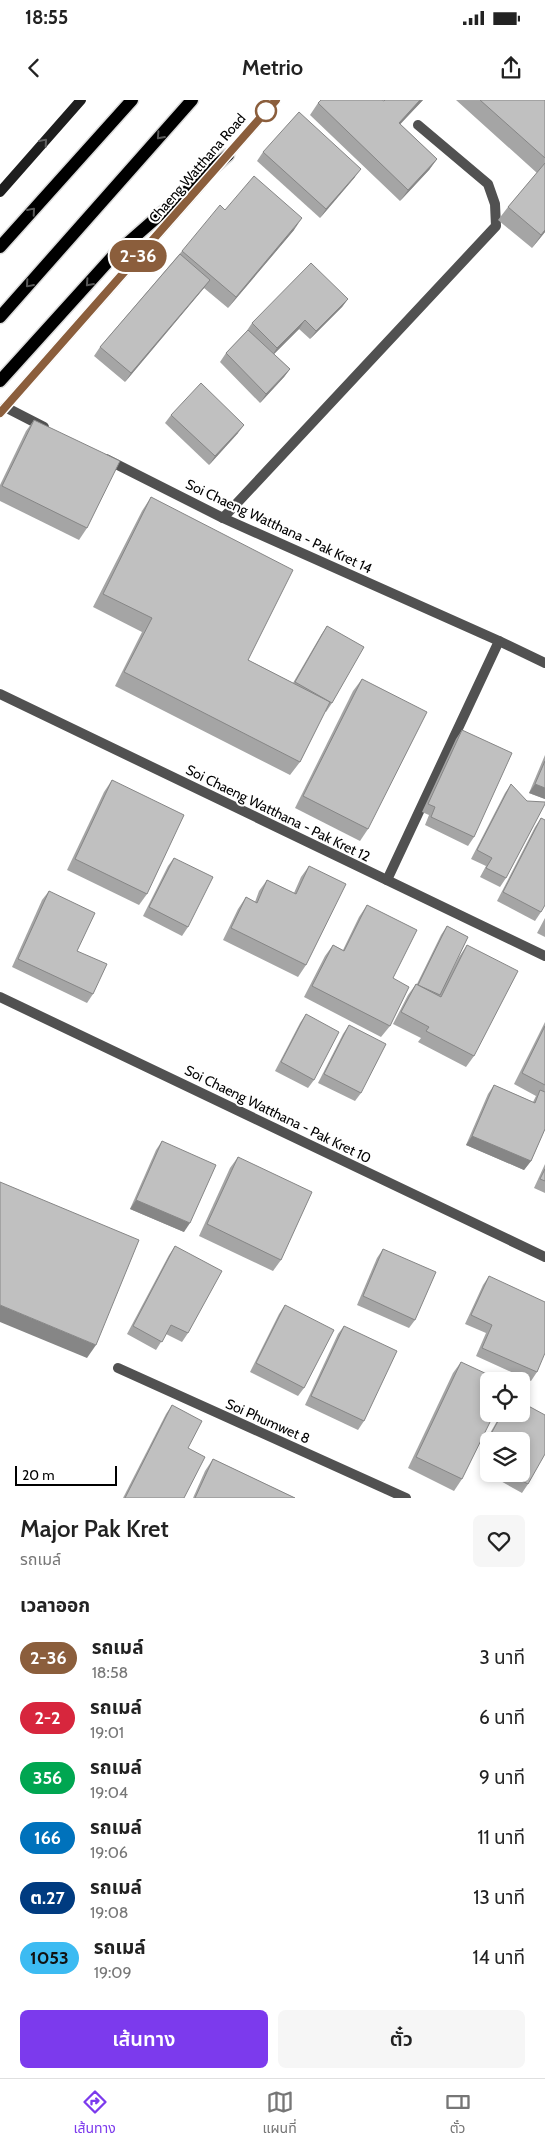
<!DOCTYPE html>
<html lang="th">
<head>
<meta charset="utf-8">
<style>
	body { margin:0; font-family:Cabin,"Noto Sans Thai",sans-serif; background:#f6f6f6; color:#222; height:100vh; display:flex; flex-direction:column; font-size:19px; white-space:nowrap }
	* { box-sizing:border-box; margin:0 }
	p { font-size:16px; color:#767676 }
	.icon { flex:none; width:28px; height:28px; fill:none; stroke:currentColor; stroke-width:2; stroke-linecap:round; stroke-linejoin:round }
	.map { position:relative; height:1398px; overflow:hidden }
	.details { display:flex; flex-direction:column; background:#fff; flex:1 }
	.details>* { flex:none }
	.badge { padding:0 10px; border-radius:16px; font-size:18px; line-height:32px }
	.controls { position:absolute; left:480px; top:1272px; display:grid; gap:10px }
	.controls a { display:grid; place-items:center; width:50px; height:50px; border-radius:8px; background:#fff; box-shadow:0 2px 8px #0003; font-size:25px }
	.scale { position:absolute; left:15px; bottom:12px; width:102px; box-sizing:border-box; padding-left:5px; border:2px solid #000; border-top:0; font-size:14px; line-height:18px; white-space:nowrap; color:#000; -webkit-text-stroke:4px #fff; paint-order:stroke }
	.map>.badge { position:absolute; translate:-50% -50%; box-shadow:0 0 0 2px #fff }
	h2 { padding:0 20px; font-size:19px; line-height:45px }
	.round { display:grid; place-items:center; flex:none; width:52px; height:52px; border-radius:8px; background:#f6f6f6 }
	.headline { display:flex; align-items:center; justify-content:space-between; height:85px; padding:0 20px }
	h1 { font-size:24px; font-weight:600; line-height:38px }
	.button { display:flex; gap:10px; margin-top:auto; padding:10px 20px }
	.button a { flex:1; height:58px; border-radius:8px; background:#7c3aed; color:#fff; font-size:20px; font-weight:600; line-height:58px; text-align:center }
	.button a+a { background:#f6f6f6; color:#222 }
	ul { padding:0; list-style:none }
	li { display:flex; align-items:center; gap:15px; height:60px; padding:0 20px }
	li div { flex:1 }
	li b { display:block; font-size:19px }
	li em { font-style:normal }
	li .badge { min-width:55px; font-weight:700; text-align:center }
	.status { display:flex; justify-content:space-between; align-items:center; height:35px; padding:0 25px; background:#fff; direction:ltr }
	.status svg { height:14px; fill:currentColor }
	header { display:flex; justify-content:space-between; align-items:center; height:65px; padding:0 20px; background:#fff; font-size:22px; font-weight:600 }
	.tabs { display:flex; justify-content:space-around; align-items:center; height:70px; border-top:1px solid #e0e0e0; background:#fff; font-size:14px; color:#767676 }
	.tabs a { display:grid; justify-items:center; gap:2px }
	.tabs .active { color:#7c3aed }
	.map>svg:first-child { display:block }
	.lines { fill:none; stroke-linecap:round; stroke-linejoin:round }
	.primary-casing { stroke:#dbdbdb; stroke-width:15 }
	.minor { stroke:#515151; stroke-width:10 }
	.secondary { stroke:#1e1e1e; stroke-width:10 }
	.primary { stroke:#000; stroke-width:12 }
	.wall { fill:#a5a5a5 }
	.shaded-wall { fill:#868686 }
	.building { fill:#c0c0c0; stroke:#868686 }
	.oneway { stroke:#595959 }
	.oneway2 { stroke:#626262 }
	.line-casing { stroke:#fff; stroke-width:11 }
	.line { stroke:#8b5e3c; stroke-width:8 }
	.stop-dot { fill:#fff; stroke:#8b5e3c; stroke-width:2.5 }
	.labels { text-anchor:middle; dominant-baseline:central; stroke-width:4; stroke-linejoin:round; paint-order:stroke }
	.street-label { font-size:14px; fill:#000; stroke:#fff }
</style>
</head>
<body>
<div class="status"><b>18:55</b><svg viewBox="0 0 49 12"><path d="M0 12V9h3v3zM5 12V6h3v6zM10 12V3h3v9zM15 12V0h3v12zM26 1h20v11H26zM47 4h2v5h-2z"/></svg></div>
<header><svg class="icon" aria-label="back" viewBox="0 0 24 24"><path d="M15 5l-7 7 7 7"/></svg>Metrio<svg class="icon" aria-label="share" viewBox="0 0 24 24"><path d="M12 15V3M7 8l5-5 5 5M5 13v7h14v-7"/></svg></header>
<div class="map">
<svg width="545" height="1398" viewBox="0 0 545 1398">
	<rect width="100%" height="100%" fill="#fff"/>
	<g class="lines">
		<g class="primary-casing">
			<g id="primary">
				<polyline points="0,147 132,0"/>
				<polyline points="0,217 192,0"/>
				<polyline points="0,281 114,155 228,55"/>
			</g>
		</g>
		<g class="minor">
			<polyline points="5,307 44,327"/>
			<polyline points="106,359 223,418 499,541 545,563"/>
			<polyline points="223,418 496,126 495,104 488,84 418,25"/>
			<polyline points="0,594 545,856"/>
			<polyline points="387,780 499,541"/>
			<polyline points="0,897 545,1157"/>
			<polyline points="118,1268 406,1398"/>
		</g>
		<g class="secondary">
			<polyline points="224,59 276,0"/>
			<polyline points="0,92 81,0"/>
			<polyline points="0,313 203,83"/>
		</g>
		<use href="#primary" class="primary"/>
	</g>
	<g class="wall">
		<polygon points="385,0 423,0 400,24 437,59 429,70 400,101 310,15 318,3 384,1"/>
		<polygon points="456,0 545,0 545,132 532,148 498,120 508,107 537,73"/>
		<polygon points="263,52 355,77 320,118 257,61"/>
		<polygon points="225,110 294,130 228,208 204,188 125,282 94,256 100,247 182,151"/>
		<polygon points="348,199 342,207 310,239 299,229 274,254 290,269 284,277 260,303 220,262 226,253 246,232 252,223"/>
		<polygon points="171,315 238,333 209,365 165,323"/>
		<polygon points="34,320 87,428 79,440 0,401 0,385 26,331"/>
		<polygon points="151,397 248,560 293,583 321,535 327,526 332,603 326,612 325,611 300,662 290,675 115,586 142,532 93,507 142,411"/>
		<polygon points="362,579 368,729 360,741 295,708 353,591"/>
		<polygon points="462,630 474,737 468,746 425,725 429,715 422,712 456,639"/>
		<polygon points="545,655 545,699 529,693"/>
		<polygon points="112,680 147,794 139,805 67,770 104,692"/>
		<polygon points="511,684 506,778 500,787 480,777 486,766 471,759 505,693"/>
		<polygon points="541,718 541,812 535,821 497,801 535,727"/>
		<polygon points="174,758 188,827 182,836 143,816 168,766"/>
		<polygon points="309,766 306,865 298,877 223,840 238,809 246,797 255,802 259,791 267,780 294,793 301,777"/>
		<polygon points="49,791 77,851 93,894 87,903 12,867 42,800"/>
		<polygon points="367,805 393,878 390,926 381,937 304,897 325,856 333,845 343,850 359,817"/>
		<polygon points="545,818 545,837 537,833"/>
		<polygon points="447,826 468,837 439,896 459,857 467,845 474,956 466,967 418,942 421,938 393,924 408,895 416,884 417,884 441,835"/>
		<polygon points="306,914 314,980 308,988 275,971 300,923"/>
		<polygon points="545,922 545,1029 531,1061 524,1070 466,1045 488,994 494,985 533,1002 536,996 514,984"/>
		<polygon points="349,925 361,993 355,1001 318,983 343,934"/>
		<polygon points="162,1041 184,1132 130,1109 156,1050"/>
		<polygon points="238,1057 281,1160 273,1171 199,1136 230,1068"/>
		<polygon points="545,1064 545,1093 534,1088"/>
		<polygon points="175,1146 188,1233 182,1242 166,1234 156,1250 127,1234 169,1155"/>
		<polygon points="383,1149 415,1220 409,1228 357,1205 377,1158"/>
		<polygon points="489,1176 537,1272 531,1281 476,1256 486,1233 465,1224 483,1185"/>
		<polygon points="285,1205 304,1288 298,1296 250,1272 279,1214"/>
		<polygon points="344,1226 364,1321 358,1330 305,1305 338,1234"/>
		<polygon points="461,1262 462,1379 454,1391 408,1368 453,1273"/>
		<polygon points="172,1305 188,1348 184,1398 123,1398 166,1314"/>
		<polygon points="501,1314 521,1314 528,1384 522,1393 488,1374 489,1372 489,1374 521,1374 521,1341 489,1341 489,1353 481,1349"/>
		<polygon points="213,1359 295,1398 193,1398 205,1371"/>
	</g>
	<g class="shaded-wall">
		<polygon points="420,0 423,0 391,34 399,23"/>
		<polygon points="437,59 429,70 400,101 408,90"/>
		<polygon points="361,69 355,77 320,118 326,109"/>
		<polygon points="302,118 294,130 228,208 236,197"/>
		<polygon points="545,130 545,132 532,148 541,135"/>
		<polygon points="210,180 204,188 125,282 131,273"/>
		<polygon points="348,199 342,207 310,239 316,231"/>
		<polygon points="305,220 299,229 271,257 277,248"/>
		<polygon points="290,269 284,277 260,303 266,294"/>
		<polygon points="244,325 238,333 209,365 215,356"/>
		<polygon points="535,684 545,688 545,699 529,693"/>
		<polygon points="472,1036 531,1061 524,1070 466,1045"/>
		<polygon points="136,1100 190,1123 184,1132 130,1109"/>
		<polygon points="0,1205 96,1245 87,1258 0,1222"/>
	</g>
	<g class="building">
		<polygon points="321,0 382,0 384,1 385,0 420,0 399,23 437,59 408,90 318,3"/>
		<polygon points="480,0 545,0 545,58"/>
		<polygon points="299,12 361,69 326,109 263,52"/>
		<polygon points="545,63 545,130 541,135 508,107"/>
		<polygon points="254,76 302,118 236,197 182,151 220,105 225,110"/>
		<polygon points="180,154 210,180 131,273 100,247"/>
		<polygon points="311,163 348,199 316,231 305,220 277,248 252,223"/>
		<polygon points="248,230 290,269 266,294 226,253"/>
		<polygon points="201,283 244,325 215,356 171,315"/>
		<polygon points="34,320 120,361 87,428 2,386"/>
		<polygon points="151,397 293,470 248,560 330,602 300,662 124,572 152,518 103,494"/>
		<polygon points="327,526 364,547 332,603 295,582"/>
		<polygon points="362,579 427,612 368,729 303,696"/>
		<polygon points="462,630 512,653 474,737 431,717 435,707 428,704"/>
		<polygon points="545,661 545,688 535,684"/>
		<polygon points="112,680 184,715 147,794 75,759"/>
		<polygon points="511,684 527,701 545,702 545,704 506,778 486,768 492,758 477,750"/>
		<polygon points="541,718 545,720 545,805 541,812 503,792"/>
		<polygon points="174,758 213,777 188,827 149,807"/>
		<polygon points="309,766 346,784 306,865 231,828 246,797 257,803 267,780 296,794"/>
		<polygon points="49,791 95,813 77,851 107,864 93,894 18,859"/>
		<polygon points="367,805 417,830 393,878 409,887 390,926 312,886 333,845 344,851"/>
		<polygon points="447,826 468,837 440,895 418,885"/>
		<polygon points="467,845 518,871 474,956 426,931 429,927 401,912 416,884 441,897"/>
		<polygon points="306,914 339,932 314,980 281,962"/>
		<polygon points="349,925 386,944 361,993 324,974"/>
		<polygon points="545,926 545,985 522,973"/>
		<polygon points="494,985 535,1003 540,990 545,992 545,1029 531,1061 472,1036"/>
		<polygon points="162,1041 216,1065 190,1123 136,1100"/>
		<polygon points="238,1057 312,1092 281,1160 207,1124"/>
		<polygon points="545,1069 545,1081 540,1079"/>
		<polygon points="0,1082 139,1140 96,1245 0,1205"/>
		<polygon points="175,1146 222,1171 188,1233 171,1225 162,1242 133,1226"/>
		<polygon points="383,1149 436,1172 415,1220 363,1196"/>
		<polygon points="489,1176 545,1202 545,1253 537,1272 482,1248 492,1225 471,1215"/>
		<polygon points="285,1205 334,1230 304,1288 256,1263"/>
		<polygon points="344,1226 397,1251 364,1321 311,1296"/>
		<polygon points="461,1262 502,1281 489,1281 489,1314 494,1314 462,1379 416,1357"/>
		<polygon points="521,1302 545,1315 545,1354 528,1384 509,1374 521,1374 521,1341 487,1341 502,1314 521,1314"/>
		<polygon points="172,1305 202,1321 188,1348 205,1357 184,1398 125,1398"/>
		<polygon points="213,1359 295,1398 195,1398"/>
	</g>
	<defs><path id="oneway-chevron" d="M-2-3.5L2.5 0L-2 3.5" fill="none" stroke-width="1.6" stroke-linecap="round" stroke-linejoin="round" transform="scale(1.25)"/></defs>
	<g class="oneway">
		<use href="#oneway-chevron" transform="translate(160 36) rotate(132)"/>
		<use href="#oneway-chevron" transform="translate(32 111) rotate(-49)"/>
		<use href="#oneway-chevron" transform="translate(89 183) rotate(132)"/>
		<use href="#oneway-chevron" transform="translate(29 184) rotate(131)"/>
	</g>
	<use class="oneway2" href="#oneway-chevron" transform="translate(44 42) rotate(-49)"/>
	<g class="lines">
		<g class="line-casing">
			<polyline id="line" points="0,313 276,0"/>
		</g>
		<use href="#line" class="line"/>
	</g>
	<circle class="stop-dot" cx="266" cy="11" r="10"/>
	<g class="labels">
		<g class="street-label">
			<text transform="translate(197 68) rotate(-49)">Chaeng Watthana Road</text>
			<text transform="translate(279 426) rotate(25)">Soi Chaeng Watthana - Pak Kret 14</text>
			<text transform="translate(278 713) rotate(26)">Soi Chaeng Watthana - Pak Kret 12</text>
			<text transform="translate(278 1014) rotate(26)">Soi Chaeng Watthana - Pak Kret 10</text>
			<text transform="translate(268 1321) rotate(24)">Soi Phumwet 8</text>
		</g>
	</g>
</svg>
<div class="controls">
<a><svg class="icon" aria-label="locate" viewBox="0 0 24 24"><circle cx="12" cy="12" r="6"/><path d="M12 2v4M12 18v4M2 12h4M18 12h4"/></svg></a>
<a><svg class="icon" aria-label="layers" viewBox="0 0 24 24"><path d="M12 4l9 5-9 5-9-5zM3 14l9 5 9-5"/></svg></a>
</div>
<div class="scale">20 m</div>
<b class="badge" style="left:138px;top:156px;background:#8b5e3c;color:#fff">2-36</b>
</div>
<section class="details">
<div class="headline"><div><h1>Major Pak Kret</h1><p>รถเมล์</p></div><a class="round"><svg class="icon" aria-label="heart" viewBox="0 0 24 24"><path d="M12 20l-8-8c-3-5 5-10 8-4 3-6 11-1 8 4z"/></svg></a></div>
<h2>เวลาออก</h2>
<ul>
<li><span class="badge" style="background:#8b5e3c;color:#fff">2-36</span><div><b>รถเมล์</b><p>18:58</p></div><em>3 นาที</em></li>
<li><span class="badge" style="background:#d7263d;color:#fff">2-2</span><div><b>รถเมล์</b><p>19:01</p></div><em>6 นาที</em></li>
<li><span class="badge" style="background:#00a651;color:#fff">356</span><div><b>รถเมล์</b><p>19:04</p></div><em>9 นาที</em></li>
<li><span class="badge" style="background:#0072bc;color:#fff">166</span><div><b>รถเมล์</b><p>19:06</p></div><em>11 นาที</em></li>
<li><span class="badge" style="background:#003b80;color:#fff">ต.27</span><div><b>รถเมล์</b><p>19:08</p></div><em>13 นาที</em></li>
<li><span class="badge" style="background:#3cbbf2;color:#111">1053</span><div><b>รถเมล์</b><p>19:09</p></div><em>14 นาที</em></li>
</ul>
<div class="button"><a>เส้นทาง</a><a>ตั๋ว</a></div>
</section>
<nav class="tabs">
<a class="active"><svg class="icon" aria-label="directions" viewBox="0 0 24 24"><path d="M12 3l9 9-9 9-9-9zM9 14v-3h6M13 9l2 2-2 2"/></svg>เส้นทาง</a>
<a><svg class="icon" aria-label="map" viewBox="0 0 24 24"><path d="M3 6l6-2 6 2 6-2v14l-6 2-6-2-6 2zM9 4v14M15 6v14"/></svg>แผนที่</a>
<a><svg class="icon" aria-label="tickets" viewBox="0 0 24 24"><path d="M3 7h18v10H3zM15 7v10"/></svg>ตั๋ว</a>
</nav>
</body>
</html>
